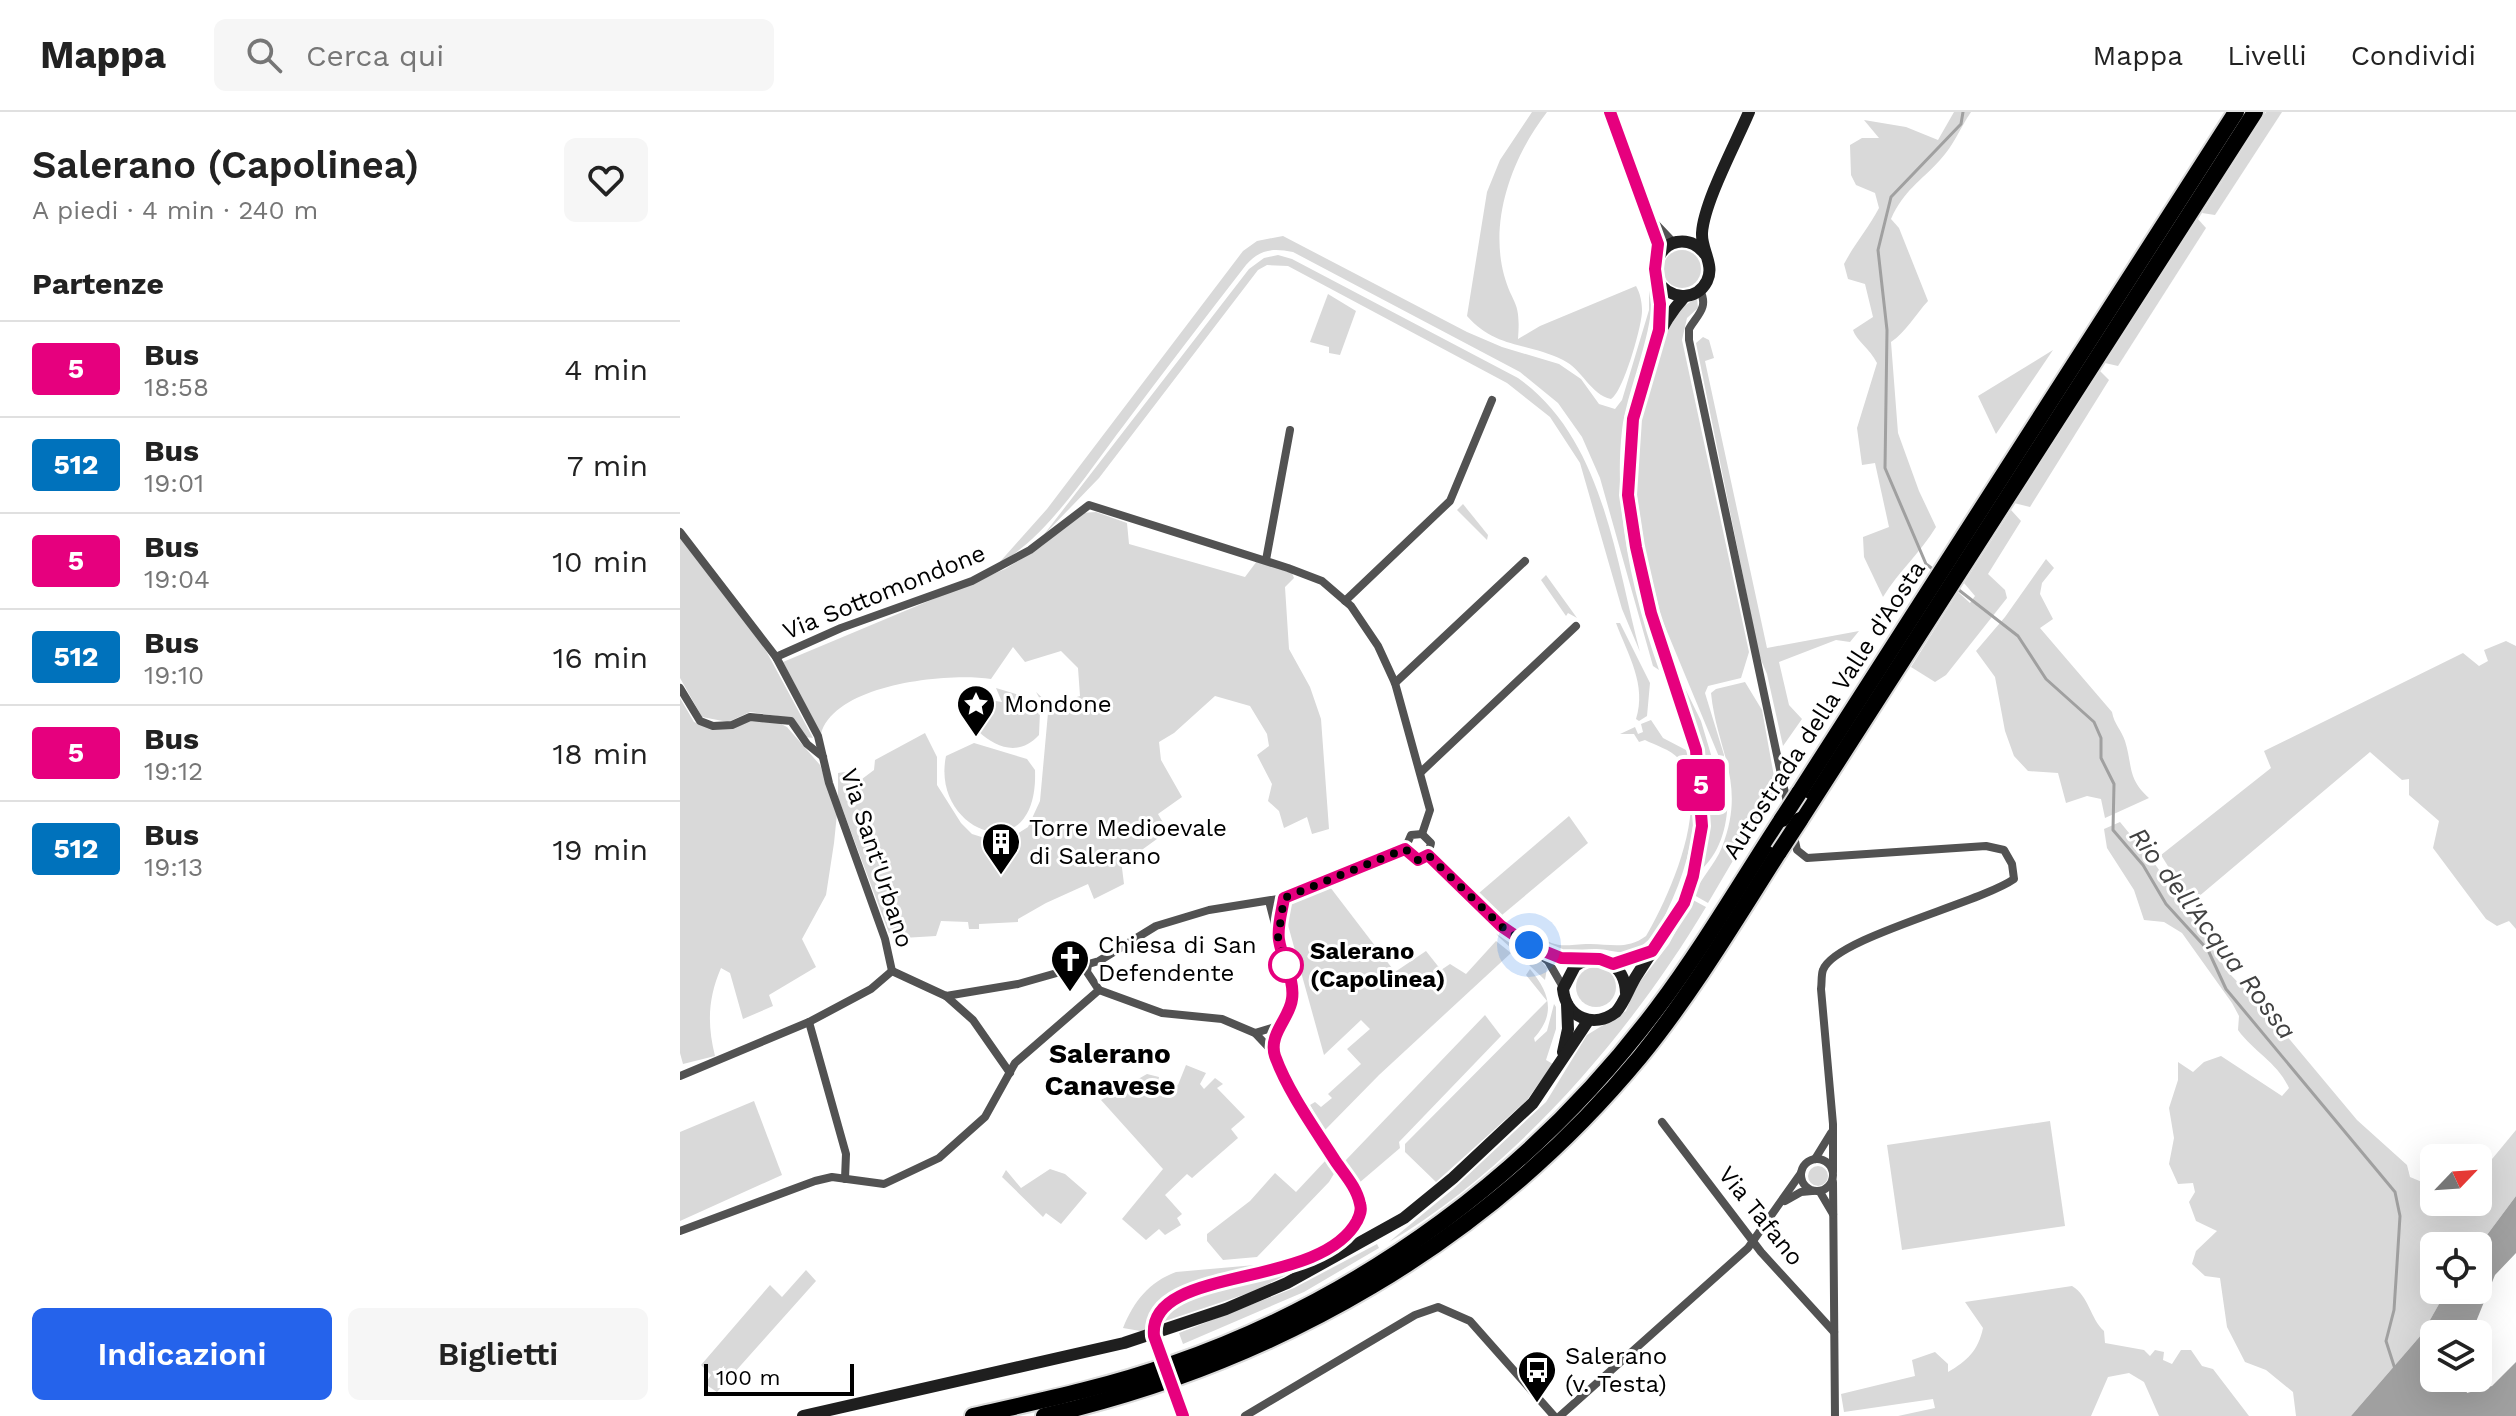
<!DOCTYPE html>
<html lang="it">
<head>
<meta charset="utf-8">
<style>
	body { margin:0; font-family:"Work Sans",sans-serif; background:#f6f6f6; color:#222; height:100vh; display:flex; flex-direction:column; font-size:30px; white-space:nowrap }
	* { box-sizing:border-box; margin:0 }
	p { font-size:26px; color:#767676 }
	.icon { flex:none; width:44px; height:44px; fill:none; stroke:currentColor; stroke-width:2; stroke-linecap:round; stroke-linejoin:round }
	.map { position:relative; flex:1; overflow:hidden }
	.drawer { display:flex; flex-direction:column; background:#fff; width:680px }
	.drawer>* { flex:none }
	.badge { padding:0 16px; border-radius:6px; font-size:28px; line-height:52px }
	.needle { width:52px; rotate:65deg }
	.controls { position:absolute; left:1740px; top:1032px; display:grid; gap:16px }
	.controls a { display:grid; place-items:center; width:72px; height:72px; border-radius:12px; background:#fff; box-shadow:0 8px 32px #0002; font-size:40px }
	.scale { position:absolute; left:24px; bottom:20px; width:150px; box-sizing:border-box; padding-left:8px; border:4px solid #000; border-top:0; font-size:22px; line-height:28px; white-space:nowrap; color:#000; -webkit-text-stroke:6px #fff; paint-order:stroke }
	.you { position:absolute; width:40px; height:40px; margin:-20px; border:6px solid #fff; border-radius:50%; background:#1a73e8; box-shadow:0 0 0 12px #1a73e833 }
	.map>.badge { position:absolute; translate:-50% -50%; box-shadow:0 0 0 4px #fff }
	h2 { padding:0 32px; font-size:30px; line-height:72px }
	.round { display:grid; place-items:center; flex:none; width:84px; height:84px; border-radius:12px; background:#f6f6f6 }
	.headline { display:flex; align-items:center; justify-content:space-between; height:136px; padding:0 32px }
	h1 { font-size:38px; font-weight:600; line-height:60px }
	.primary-button { display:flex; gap:16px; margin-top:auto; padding:16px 32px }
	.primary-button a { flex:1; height:92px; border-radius:12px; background:#2563eb; color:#fff; font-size:32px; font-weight:600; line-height:92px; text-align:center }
	.primary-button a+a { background:#f6f6f6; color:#222 }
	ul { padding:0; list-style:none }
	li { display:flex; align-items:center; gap:24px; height:96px; padding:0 32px; border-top:2px solid #e0e0e0 }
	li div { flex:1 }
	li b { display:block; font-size:30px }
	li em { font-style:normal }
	li .badge { min-width:88px; font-weight:700; text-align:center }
	header { display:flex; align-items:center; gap:48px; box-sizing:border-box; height:112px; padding:0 40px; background:#fff; border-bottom:2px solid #e0e0e0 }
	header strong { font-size:38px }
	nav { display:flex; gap:44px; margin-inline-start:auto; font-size:28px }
	.search { width:560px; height:72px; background:#f6f6f6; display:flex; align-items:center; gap:20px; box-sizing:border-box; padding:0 28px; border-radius:12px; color:#767676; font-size:30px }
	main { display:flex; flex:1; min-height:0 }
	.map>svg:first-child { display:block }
	.green { fill:#d9d9d9 }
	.water { fill:#a0a0a0 }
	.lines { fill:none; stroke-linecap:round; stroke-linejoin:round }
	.stream { stroke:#a0a0a0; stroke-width:3 }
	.motorway-casing { stroke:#dbdbdb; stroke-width:20 }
	.minor { stroke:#525252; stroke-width:8 }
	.secondary { stroke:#1f1f1f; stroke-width:12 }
	.motorway { stroke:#000; stroke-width:16 }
	.motorway-bridge-casing { stroke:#dbdbdb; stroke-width:20; stroke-linecap:butt }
	.minor-bridge { stroke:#525252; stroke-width:8 }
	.motorway-bridge { stroke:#000; stroke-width:16 }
	.line-casing { stroke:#fff; stroke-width:18 }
	.line { stroke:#e6007e; stroke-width:12 }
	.walk { stroke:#000; stroke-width:8; stroke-dasharray:0 14.4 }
	.stop-dot { fill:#fff; stroke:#e6007e; stroke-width:4 }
	.labels { text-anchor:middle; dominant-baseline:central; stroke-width:6; stroke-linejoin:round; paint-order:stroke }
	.street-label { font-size:24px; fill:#000; stroke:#fff }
	.poi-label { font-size:24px; fill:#000; stroke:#fff; text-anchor:start }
	.stop-label { font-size:24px; font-weight:bold; fill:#000; stroke:#fff; text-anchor:start }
	.water-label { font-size:26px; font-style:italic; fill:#414141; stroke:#fff }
	.quarter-label { font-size:28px; font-weight:bold; fill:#000; stroke:#fff }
</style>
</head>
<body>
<header>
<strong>Mappa</strong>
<div class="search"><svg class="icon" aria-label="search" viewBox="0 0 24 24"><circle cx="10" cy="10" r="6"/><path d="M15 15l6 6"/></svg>Cerca qui</div>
<nav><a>Mappa</a><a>Livelli</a><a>Condividi</a></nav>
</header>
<main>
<section class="drawer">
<div class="headline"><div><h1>Salerano (Capolinea)</h1><p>A piedi · 4 min · 240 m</p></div><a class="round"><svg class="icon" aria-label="heart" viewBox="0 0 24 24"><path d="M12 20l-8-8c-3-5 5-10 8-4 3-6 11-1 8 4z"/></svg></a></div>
<h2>Partenze</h2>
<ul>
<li><span class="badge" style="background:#e6007e;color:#fff">5</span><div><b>Bus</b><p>18:58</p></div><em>4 min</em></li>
<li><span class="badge" style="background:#0072bc;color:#fff">512</span><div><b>Bus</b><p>19:01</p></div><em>7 min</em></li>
<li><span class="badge" style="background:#e6007e;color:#fff">5</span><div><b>Bus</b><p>19:04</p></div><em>10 min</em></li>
<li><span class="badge" style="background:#0072bc;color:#fff">512</span><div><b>Bus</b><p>19:10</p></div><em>16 min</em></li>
<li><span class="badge" style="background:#e6007e;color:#fff">5</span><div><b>Bus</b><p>19:12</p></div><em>18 min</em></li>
<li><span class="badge" style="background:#0072bc;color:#fff">512</span><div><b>Bus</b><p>19:13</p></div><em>19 min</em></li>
</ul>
<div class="primary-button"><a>Indicazioni</a><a>Biglietti</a></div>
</section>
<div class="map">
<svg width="1836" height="1304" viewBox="0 0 1836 1304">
	<rect width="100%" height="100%" fill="#fff"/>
	<g class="green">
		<path d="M852,0h15c-34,44 -58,107 -43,163 9,32 17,24 14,64l22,-13 96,-40c4,7 6,16 6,25 0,15 -19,82 -31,88 -20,-4 -29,-30 -48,-39 -36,-18 -67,-11 -96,-44l20,-124 13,-32z"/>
		<path d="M1274,0h17c-11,16 -17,33 -31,48 -20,22 -36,30 -49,59l8,9 29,73c-13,14 -22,31 -37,41l7,91 21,58 17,36c-15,25 -37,44 -53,70l-19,-40 -1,-20 26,-10 -14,-64 -13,2 -5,-37 20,-65c-7,-14 -21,-23 -24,-33l20,-13 -8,-33 -17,-5 -4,-15c11,-21 24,-35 35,-56l-4,-15 -19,-8 -5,-10 -1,-30 12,-7h17l-15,-18 42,7 32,13z"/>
		<polygon points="1586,0 1602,0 1535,103 1522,101"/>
		<polygon points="1517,106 1526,116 1438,254 1425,251"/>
		<path d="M603,124l184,96 35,15 57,17 22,15 18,25 16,5 7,-9 27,-90v-28c12,36 -22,105 -27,148 -9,80 11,165 37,240l-6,-4 -53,-188 -18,-41 -24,-34 -38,-31 -227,-120c-20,-4 -33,-3 -47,13 -41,53 -82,106 -122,160 -34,44 -77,113 -126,139l49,-55 196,-258 14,-10z"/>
		<circle cx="1002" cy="157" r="19"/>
		<path d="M598,143l14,4 226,119c85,60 97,180 122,274l-18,-43 -42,-146 -30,-46 -43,-34 -219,-117 -21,-1 -9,5 -159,208 -57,59 207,-268 15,-11z"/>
		<polygon points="648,182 676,199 660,243 649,241 649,235 630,230"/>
		<polygon points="1017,186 1018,196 1007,206 1002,228 1069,540 1061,566 1028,574 1025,581 1044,643 1042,652 981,505 965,438 956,378 956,320 972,249 994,200"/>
		<polygon points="1023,225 1029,228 1034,246 1025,249 1087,536 1179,519 1170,530 1156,528 1099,550 1109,593 1122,607 1103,634 1087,562 1079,543 1016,231"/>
		<polygon points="1373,238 1316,322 1298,284"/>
		<polygon points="1420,259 1429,268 1350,395 1334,391"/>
		<polygon points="783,392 808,423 807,428 777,398"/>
		<polygon points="1331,398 1341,409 1308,462 1325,478 1327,486 1266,563 1255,570 1231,555 1278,480 1290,491 1295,484 1284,471"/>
		<path d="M416,400l31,11 2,21 116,33 12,-16 35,12 2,5 -9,9 4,62 21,38 11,32 8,110 -17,5 -5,-17 -23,11 -5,-17 -11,-10 4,-17 -15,-29 12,-9 -2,-12 -17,-28 -35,-10 -41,37 -15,9 2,18 21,37 -24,17 10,17 -36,26 -11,3 3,24 -30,15 -6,-15 -42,19 -28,16v3l-39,2v5h-10l-1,-7 -27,-1 -5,15 -33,2 -1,-5h-13l-51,-136v-24l13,-2 2,8h9l12,-9 1,-10 50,-27 12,24v28l24,38 11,11 19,6 26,-6 11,-7 12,-26 8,-88 -12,-21 14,13 30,-9 -2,-28 -17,-17 -36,11 -12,-15 -22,32c-43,-7 -157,5 -170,55l-38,-72 222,-93 37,-23 39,-33z"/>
		<polygon points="0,426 84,535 133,626 125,625 111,606 70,600 48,610 22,605 0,566"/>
		<path d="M1366,447l8,9 -12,15 -2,11 13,25 -13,9 72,84c2,12 10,19 13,29 8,26 2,37 24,57l-44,20 -4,-19 -14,-3 -21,7 -8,-30 -30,-2 -14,-15 -9,-25 -10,-54 -19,-26 29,-34z"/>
		<polygon points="866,463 897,506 888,501 886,504 861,468"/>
		<path d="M936,511h4l30,60 -3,33 -8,5 -3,-2c11,-34 -8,-64 -20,-96z"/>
		<polygon points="1826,529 1836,534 1836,817 1829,809 1817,814 1806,807 1753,736 1759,709 1729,683 1729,667 1722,668 1690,640 1511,791 1481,743 1591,656 1584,639 1783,541 1799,554 1808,549 1804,538"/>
		<path d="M999,564l22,45 14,47 11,1c4,34 3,73 -23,99 12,-74 -1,-122 -24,-192z"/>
		<path d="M1065,570l17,28 15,83 -9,8 -60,102 -14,-8c7,-18 21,-30 28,-48 25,-64 -5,-95 -11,-154l5,-4z"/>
		<path d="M316,576l20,6 24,18 -1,23c-19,21 -42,14 -61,-4l-2,-6 18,-12 -5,-13 13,2z"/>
		<path d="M0,586l14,24 15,6 39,-7 29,1 10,5 33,38 17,49 -3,29 -8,52 -24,44 14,28 -47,28 4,11 -30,13 -13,-46 -9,-5c-13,30 -14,56 -6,88l-32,8 -3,-11z"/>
		<path d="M971,608l12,18 23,12c17,56 6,109 -19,161 -7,16 -18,34 -36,40 -12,4 -24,-3 -37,-2 -35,2 -30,8 -63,-12l3,-4c26,18 29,11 56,11 21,0 37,6 56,-8 23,-39 67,-136 32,-178 -7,-8 -23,-13 -33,-18l-6,2 -5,-8h-14l15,-7 3,7 5,-2 -2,-8z"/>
		<path d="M294,631l53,16 8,11c4,103 -105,63 -89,-14z"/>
		<polygon points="889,704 908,731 822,803 799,781"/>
		<path d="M1440,710l37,45 71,105 43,45 86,103 50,45 3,12 24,10v15h44v-26l38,-46v66l-38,51 -44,-1v44h13l-25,44 -71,82h-55l-3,-24 -27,-22 -21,-8 -18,-35 -7,-49 -15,-2 -13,-12 4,-13 21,-20 -21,-10 -7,-19 6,-10 -2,-9 -15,1 -9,-20 5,-26 -5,-30 9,-28v-18l15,10 11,-10 17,-6 61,40 7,-8c-12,-26 -35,-36 -51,-58l1,-14 -7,-13 -50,-70 -18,-11 -20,-2 -10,-30 -27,-42 -3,-19z"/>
		<path d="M650,775l65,85 31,-21 15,19 9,-6 16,10 30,-33 15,12 -132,122 -55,56 -14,-26 5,-3 6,5 11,-9 -4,-4 33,-30 -14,-15 23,-20 -9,-9 -37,35 -38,-137c3,-23 24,-25 44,-31z"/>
		<path d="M1013,788l13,7c-75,126 -190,260 -317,335l63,-52 94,-88 41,-67 39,-24 9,-23 34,-44z"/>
		<polygon points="806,807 861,849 867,856 865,868 818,824"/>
		<circle cx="916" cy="875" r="20"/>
		<path d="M850,857c20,24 26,45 4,69l1,4 12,-11 7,-27 2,3v22l-10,31 7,4 -26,36 -91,82 -31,-30v-8l142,-143 -21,-26z"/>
		<polygon points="805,903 821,924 719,1030 720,1036 679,1071 665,1049"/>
		<polygon points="506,953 526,961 520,972 524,977 535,966 543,972 537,976 565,1005 551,1017 558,1026 512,1066 507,1062 485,1083 502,1102 497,1106 501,1113 485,1123 479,1117 466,1128 442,1107 483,1057 421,988 467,962 479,965 476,982 485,985 489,971 498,973"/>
		<polygon points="74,989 102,1063 0,1109 0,1020"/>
		<polygon points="1370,1009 1385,1114 1222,1138 1207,1033"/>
		<polygon points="646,1048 655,1060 649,1070 577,1145 543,1148 527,1129 527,1122 570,1089 595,1061 616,1080"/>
		<circle cx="1138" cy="1064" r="10"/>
		<polygon points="370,1057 385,1062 407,1081 381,1112 366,1101 363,1105 322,1065 326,1058 341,1076"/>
		<polygon points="697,1132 699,1136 624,1180 503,1232 499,1221 614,1176"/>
		<path d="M610,1150c-42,20 -139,4 -144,70l-23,-4c11,-27 26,-46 53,-56z"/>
		<polygon points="126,1158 136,1169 37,1280 25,1272 31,1263 21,1253 90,1173 102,1185"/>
		<polygon points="608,1162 572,1180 479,1211 485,1199 505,1185"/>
		<path d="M1392,1174c17,10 18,32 32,45l1,12 39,7 6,6 5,-6 9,2 -1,8 9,4 9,-14h10l11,16 11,3 36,47h-90l-15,-34 -15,-9 -21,4 -17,39h-193l37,-8 -2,-9 -89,13 -3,-18 74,-18 -3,-16 23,-8 13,12v8c19,-11 30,-21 35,-44l-18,-26z"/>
	</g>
	<polygon class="water" points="1836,1084 1836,1141 1815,1163 1791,1222 1754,1222 1754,1266 1782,1266 1787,1281 1812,1274 1836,1250 1836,1304 1671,1304 1742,1222 1767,1178 1798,1178 1798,1135"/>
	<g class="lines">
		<g class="stream">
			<polyline points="1254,458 1246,452 1205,356 1207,218 1198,138 1211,85 1281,12 1283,0"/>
			<polyline points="1275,475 1338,524 1366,567 1414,610 1421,626 1421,646 1434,672 1433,718 1463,753 1486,792 1528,838 1546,877 1715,1080 1720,1104 1717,1152 1714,1198 1706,1229 1715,1257"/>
		</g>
		<g class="motorway-casing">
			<g id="motorway">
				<polyline points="1119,681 1556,0"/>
				<polyline points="1120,708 1575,0"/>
				<path d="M293,1304c67,-15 134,-29 199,-52 194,-67 364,-194 486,-357 45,-60 83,-125 124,-188"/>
				<path d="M364,1304c233,-53 443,-174 596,-359 52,-64 95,-136 139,-205"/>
			</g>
		</g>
		<g class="minor">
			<polyline points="930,0 972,106 978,143"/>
			<polyline points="975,111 994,131"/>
			<path d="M1020,178c9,18 -3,25 -11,39v11l99,467"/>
			<polyline points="0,420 96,545 138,624 149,671 205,827 212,859"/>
			<polyline points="586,448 610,318"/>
			<polyline points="665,489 770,389 812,288"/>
			<polyline points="96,545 161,516 292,469 350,438 409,393 608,456 642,469 671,494 698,534 715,571 750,698 742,722"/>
			<polyline points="715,571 845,449"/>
			<polyline points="0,576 20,609 33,614 52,613 70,605 111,609 127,632 143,645"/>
			<polyline points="741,660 896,514"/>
			<path d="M1113,720l4,18 10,8 179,-12 18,4 8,14 2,15c-34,24 -180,59 -191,91 -2,5 -1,13 -2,19l12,135v47"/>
			<polyline points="742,722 751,731 748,743"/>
			<polyline points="725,737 738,748 748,743"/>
			<polyline points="725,737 731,723 742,722"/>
			<polyline points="748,743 821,814 868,849 883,875"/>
			<polyline points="589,789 613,882 611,892 598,914 593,940"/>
			<polyline points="599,820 604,786"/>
			<polyline points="861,839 901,849"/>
			<polyline points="408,852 407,860 419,878"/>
			<polyline points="212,859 266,884 338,872 419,849 476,814 529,798 604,786 725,737"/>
			<polyline points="419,878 482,901 542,907 575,921 593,940 637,1020 674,1076 681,1094 676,1112 663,1129 607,1157 496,1183 481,1196 473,1213"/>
			<polyline points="266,884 293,908 330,961"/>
			<polyline points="129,910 166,1042 165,1067"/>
			<polyline points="575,921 598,914"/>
			<polyline points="0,964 129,910 191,877 212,859"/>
			<polyline points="982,1010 1081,1140 1154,1220"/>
			<circle cx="1137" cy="1063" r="16"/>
			<polyline points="1135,1047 1151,1021"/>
			<polyline points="1153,1070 1155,1304"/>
			<polyline points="1140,1080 1153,1102"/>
			<polyline points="1105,1089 1121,1080 1132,1079"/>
			<polyline points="0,1119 135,1069 152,1065 204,1072 259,1046 305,1005 335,951 419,878"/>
			<polyline points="494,1282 503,1304"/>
			<polyline points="565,1304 735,1203 758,1195 790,1209 874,1304"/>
			<polyline points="880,1304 1068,1136 1121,1061"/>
		</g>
		<g class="secondary">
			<path d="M977,168c11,19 39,23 50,1 8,-16 -6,-31 -5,-48 2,-31 34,-90 47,-121"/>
			<path d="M979,215c1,-25 -16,-78 18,-85 12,-2 21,3 28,12"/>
			<polyline points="933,852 972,839"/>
			<path d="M946,881c-1,-29 -27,-43 -51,-27l-12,23c3,29 31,40 53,23 9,-10 13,-25 21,-37 34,-53 58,-81 65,-148 8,-72 -29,-144 -50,-211 -22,-71 -30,-144 -15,-216 9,-40 20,-73 48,-104"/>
			<polyline points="883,940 888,917 887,892"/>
			<polyline points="123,1304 444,1231 546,1197 607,1171 724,1106 773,1066 853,991 908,909"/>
		</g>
		<use href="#motorway" class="motorway"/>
		<g class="motorway-bridge-casing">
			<g id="motorway-bridge">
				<polyline points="1102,707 1119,681"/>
				<polyline points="1099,740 1120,708"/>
			</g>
		</g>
		<polyline class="minor-bridge" points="473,1213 494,1282"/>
		<use href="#motorway-bridge" class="motorway-bridge"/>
	</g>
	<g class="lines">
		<g class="line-casing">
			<path id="line" d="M503,1304l-29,-80c-7,-72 165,-45 203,-115 3,-6 5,-11 3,-17 -3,-16 -15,-29 -24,-42 -21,-33 -48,-70 -61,-106 -7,-22 15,-38 17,-57 3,-20 -10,-39 -13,-59 -2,-13 3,-29 5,-42l121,-49 13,11 10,-5 73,71 28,19 32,13 39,1 13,5 39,-13 32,-48 9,-27 9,-50 -6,-76 -45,-137 -15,-66 -8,-52 5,-76 26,-89 1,-26 -5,-35 3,-25 -48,-132"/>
		</g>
		<use href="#line" class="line"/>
		<polyline class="walk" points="606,853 598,826 604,786 725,737 738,748 748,743 821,814 849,833"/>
	</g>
	<defs>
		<g id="sight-pin" transform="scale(2)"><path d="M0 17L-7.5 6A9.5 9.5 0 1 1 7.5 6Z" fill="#000" stroke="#fff"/><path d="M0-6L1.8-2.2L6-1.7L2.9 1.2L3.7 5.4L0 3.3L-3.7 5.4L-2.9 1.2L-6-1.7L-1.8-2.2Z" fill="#fff"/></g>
		<g id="building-pin" transform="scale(2)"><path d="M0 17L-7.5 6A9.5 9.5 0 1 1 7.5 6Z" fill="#000" stroke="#fff"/><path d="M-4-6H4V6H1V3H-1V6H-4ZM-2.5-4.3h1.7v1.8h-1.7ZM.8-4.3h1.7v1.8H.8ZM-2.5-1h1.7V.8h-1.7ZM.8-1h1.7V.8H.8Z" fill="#fff"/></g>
		<g id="church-pin" transform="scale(2)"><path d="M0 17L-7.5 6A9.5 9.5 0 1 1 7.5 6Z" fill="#000" stroke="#fff"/><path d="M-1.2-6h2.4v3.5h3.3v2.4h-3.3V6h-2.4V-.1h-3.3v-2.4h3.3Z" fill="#fff"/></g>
		<g id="bus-pin" transform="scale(2)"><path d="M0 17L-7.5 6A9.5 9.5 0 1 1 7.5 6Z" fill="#000" stroke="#fff"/><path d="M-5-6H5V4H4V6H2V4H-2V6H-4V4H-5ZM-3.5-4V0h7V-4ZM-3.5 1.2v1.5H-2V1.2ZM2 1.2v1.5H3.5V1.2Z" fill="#fff"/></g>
	</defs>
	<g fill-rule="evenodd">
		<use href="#sight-pin" x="296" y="592"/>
		<use href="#building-pin" x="321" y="730"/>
		<use href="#church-pin" x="390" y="847"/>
		<use href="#bus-pin" x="857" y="1258"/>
	</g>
	<circle class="stop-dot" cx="606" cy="853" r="16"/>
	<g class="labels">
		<g class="street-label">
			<text transform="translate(204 480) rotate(-22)">Via Sottomondone</text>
			<text transform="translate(1144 598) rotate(-57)">Autostrada della Valle d'Aosta</text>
			<text transform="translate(197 746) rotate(72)">Via Sant'Urbano</text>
			<text transform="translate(1081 1104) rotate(51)">Via Tafano</text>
		</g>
		<g class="poi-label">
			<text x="324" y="592">Mondone</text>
			<text x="349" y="716">Torre Medioevale<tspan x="349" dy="28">di Salerano</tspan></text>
			<text x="418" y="833">Chiesa di San<tspan x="418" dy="28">Defendente</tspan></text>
			<text x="885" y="1244">Salerano<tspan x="885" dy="28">(v. Testa)</tspan></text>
		</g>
		<g class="stop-label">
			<text x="630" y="839">Salerano<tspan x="630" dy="28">(Capolinea)</tspan></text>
		</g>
		<g class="water-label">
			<text transform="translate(1533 821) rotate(53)">Rio dell'Acqua Rossa</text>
		</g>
		<g class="quarter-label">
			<text x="430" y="941">Salerano<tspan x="430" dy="32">Canavese</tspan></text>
		</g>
	</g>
</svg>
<div class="controls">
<a><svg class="needle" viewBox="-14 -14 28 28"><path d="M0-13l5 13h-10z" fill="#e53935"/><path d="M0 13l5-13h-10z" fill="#767676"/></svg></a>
<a><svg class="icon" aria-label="locate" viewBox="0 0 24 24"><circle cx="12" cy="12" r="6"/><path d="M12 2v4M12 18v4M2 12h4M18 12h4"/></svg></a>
<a><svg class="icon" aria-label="layers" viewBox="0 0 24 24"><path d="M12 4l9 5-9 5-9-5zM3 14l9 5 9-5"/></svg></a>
</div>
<div class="scale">100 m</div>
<div class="you" style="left:849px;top:833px"></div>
<b class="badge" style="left:1021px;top:673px;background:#e6007e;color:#fff">5</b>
</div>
</main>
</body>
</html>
